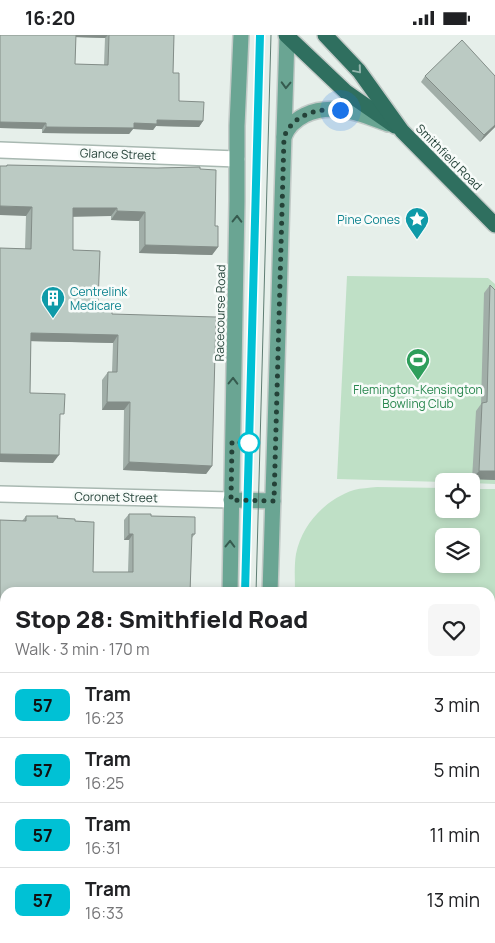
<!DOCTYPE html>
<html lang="en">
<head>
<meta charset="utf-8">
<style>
	body { margin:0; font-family:Manrope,sans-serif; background:#f6f6f6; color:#202124; height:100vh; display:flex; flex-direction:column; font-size:19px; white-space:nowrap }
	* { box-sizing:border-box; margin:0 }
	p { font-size:16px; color:#757577 }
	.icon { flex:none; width:28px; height:28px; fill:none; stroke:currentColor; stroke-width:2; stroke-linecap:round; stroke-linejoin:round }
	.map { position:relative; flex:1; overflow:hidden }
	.drawer { position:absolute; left:0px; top:552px; width:495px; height:356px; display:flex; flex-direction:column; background:#fff; border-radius:15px 15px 0 0; box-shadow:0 2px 8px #0003 }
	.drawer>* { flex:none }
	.badge { padding:0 10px; border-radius:8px; font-size:18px; line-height:32px }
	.controls { position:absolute; left:435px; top:438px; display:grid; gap:10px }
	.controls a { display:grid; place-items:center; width:45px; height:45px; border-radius:8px; background:#fff; box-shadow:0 2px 8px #0003; font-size:25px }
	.you { position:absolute; width:25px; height:25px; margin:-12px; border:4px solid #fff; border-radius:50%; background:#1a73e8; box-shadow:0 0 0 8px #1a73e833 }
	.map>.badge { position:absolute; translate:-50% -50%; box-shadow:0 0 0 2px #fff }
	.round { display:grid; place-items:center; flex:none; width:52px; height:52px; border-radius:8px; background:#f6f6f6 }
	.summary { display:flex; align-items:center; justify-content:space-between; height:85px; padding:0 15px }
	h1 { font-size:24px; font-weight:800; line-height:38px }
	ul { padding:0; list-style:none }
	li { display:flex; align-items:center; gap:15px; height:65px; padding:0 15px; border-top:1px solid #e0e0e0 }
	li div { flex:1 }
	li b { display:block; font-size:19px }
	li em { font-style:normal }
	li .badge { min-width:55px; font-weight:700; text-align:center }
	.status { display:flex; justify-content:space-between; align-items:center; height:35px; padding:0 25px; background:#fff; direction:ltr }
	.status svg { height:14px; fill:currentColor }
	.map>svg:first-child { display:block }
	.green { fill:#bfe0c6; fill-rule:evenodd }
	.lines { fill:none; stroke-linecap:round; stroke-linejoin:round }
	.minor-casing { stroke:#a8b8b1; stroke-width:18 }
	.major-casing { stroke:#c2cac7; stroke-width:18 }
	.highway-casing { stroke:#c2cac7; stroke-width:18 }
	.minor { stroke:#fff; stroke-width:15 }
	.major { stroke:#6aa593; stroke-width:15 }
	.highway { stroke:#2f6f5f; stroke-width:15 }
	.tram { stroke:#5f7d73; stroke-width:1 }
	.wall { fill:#a1aea8; fill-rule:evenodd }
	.shaded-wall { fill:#838d88 }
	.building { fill:#bbcac3; stroke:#838d88 }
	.oneway { stroke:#93b5ac }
	.oneway2 { stroke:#365b4f }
	.line-casing { stroke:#fff; stroke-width:11 }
	.line { stroke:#00c1d5; stroke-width:8 }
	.walk { stroke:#244238; stroke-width:5; stroke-dasharray:0 9 }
	.stop-dot { fill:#fff; stroke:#00c1d5; stroke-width:2.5 }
	.labels { text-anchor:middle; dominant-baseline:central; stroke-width:5; stroke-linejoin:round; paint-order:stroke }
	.street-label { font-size:12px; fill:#244238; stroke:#f7fbf9 }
	.culture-label { font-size:12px; fill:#0d838f; stroke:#f7fbf9; text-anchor:end }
	.leisure-label { font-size:12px; fill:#27864d; stroke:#f7fbf9 }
</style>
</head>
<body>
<div class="status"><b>16:20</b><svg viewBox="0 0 49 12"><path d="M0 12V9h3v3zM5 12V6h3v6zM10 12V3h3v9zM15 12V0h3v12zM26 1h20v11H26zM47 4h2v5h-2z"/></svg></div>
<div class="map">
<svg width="495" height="908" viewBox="0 0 495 908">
	<rect width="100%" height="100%" fill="#e6efea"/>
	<g class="green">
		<polygon points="347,241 488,243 495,249 495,449 471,448 471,446 444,447 337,444"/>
		<path d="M377,452l67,1v21h27v-20h24v343l-5,5v-244l-195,-1c0,-12 -1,-26 1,-38 6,-30 30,-55 58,-64 7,-2 15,-2 23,-3zM471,501v28h-27v-28z"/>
	</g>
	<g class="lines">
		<g class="minor-casing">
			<g id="minor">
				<polyline points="0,115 237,124"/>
				<polyline points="0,459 231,465"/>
				<polyline points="0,701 5,701"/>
			</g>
		</g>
		<g class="major-casing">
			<g id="major">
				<path d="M284,102c4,-11 11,-17 21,-22 28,-13 56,-1 83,9"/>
				<polyline points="231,465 273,466"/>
				<polyline points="230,558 237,166 237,91 241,0"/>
				<polyline points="270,558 287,1"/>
				<polyline points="490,860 495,855"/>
				<polyline points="228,904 228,908"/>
				<polyline points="298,904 301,908"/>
				<polyline points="440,908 444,904"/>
			</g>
		</g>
		<g class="highway-casing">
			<g id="highway">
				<polyline points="286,0 346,57 395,91"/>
				<polyline points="325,0 359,36 402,96 495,190"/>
			</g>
		</g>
		<use href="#minor" class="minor"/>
		<use href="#major" class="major"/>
		<use href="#highway" class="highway"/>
		<g class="tram">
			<polyline points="245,558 260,0"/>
			<polyline points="256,558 271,0"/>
			<polyline points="257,904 257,908"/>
			<polyline points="268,904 269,908"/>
		</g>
	</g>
	<g class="wall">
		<path d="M0,0h174l-1,38 6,28 24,20 -4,6 -43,-1 -3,4 -20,-1 -4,5 -87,-1v-4l-42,-1zM76,2l29,1 -1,27 -29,-1z"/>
		<polygon points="425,41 495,41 495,92 480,107 421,47"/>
		<polygon points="7,130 200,134 215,191 218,212 212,220 139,218 139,186 111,185 111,181 73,181 73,215 98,268 112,279 212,431 206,439 123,435 124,375 102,375 102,345 108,337 112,337 113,308 31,306 30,358 60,385 53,428 0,427 0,213 25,214 26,181 6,131"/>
		<polygon points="490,250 495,255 495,445 472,444 476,376 481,369 484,258"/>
		<polygon points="129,479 151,479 151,481 195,482 195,499 191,504 190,558 5,558 5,666 0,666 0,485 22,486 26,481 58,481 57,483 75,484 75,486 92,487 94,487 93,537 128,537 129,505 124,505 124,485"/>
		<polygon points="92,904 199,904 198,908 92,908"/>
	</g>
	<g class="shaded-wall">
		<polygon points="73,0 108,0 105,3 72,2"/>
		<polygon points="157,85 203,86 199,92 156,91 153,95 133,94 129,99 42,98 46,92 134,88"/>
		<polygon points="0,87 46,88 42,94 0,93"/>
		<polygon points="495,90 495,92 480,107 484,100"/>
		<polygon points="0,171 32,172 26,181 0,180"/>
		<polygon points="73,173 117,173 111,181 67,182"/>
		<polygon points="117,176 145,177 139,186 111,185"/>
		<polygon points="145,210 218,212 212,220 139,218"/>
		<polygon points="31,298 118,300 113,308 25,306"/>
		<polygon points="107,367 130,367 124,375 102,375"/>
		<polygon points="0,419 59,420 53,428 0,427"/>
		<polygon points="129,427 212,431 206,439 123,435"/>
		<polygon points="479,436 495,436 495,445 472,444"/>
		<polygon points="129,499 133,499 129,505 124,505"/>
		<polygon points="16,553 76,555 74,558 13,558"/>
		<rect x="0" y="659" width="5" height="7"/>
		<rect x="0" y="870" width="5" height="8"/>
	</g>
	<g class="building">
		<polygon points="0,0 76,0 75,29 108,30 109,0 174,0 173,38 179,38 179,66 204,67 203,86 157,85 157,89 134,88 134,93 46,92 46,88 0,87"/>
		<polygon points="462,5 495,41 495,90 484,100 425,41"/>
		<polygon points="7,130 157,133 200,132 200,134 216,135 215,191 218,191 218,212 145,210 145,177 117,176 117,173 73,173 73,215 100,216 98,268 112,268 112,279 216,282 212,431 129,427 130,367 107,367 108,337 117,337 118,300 31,298 30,358 65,359 64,379 60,379 59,420 0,419 0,213 31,214 32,172 0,171 0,131 7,131"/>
		<polygon points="490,250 495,255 495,436 479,436 482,368 487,367"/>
		<polygon points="129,479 151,479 151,481 195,482 195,499 192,499 190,558 76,558 76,555 16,553 16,558 5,558 5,659 0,659 0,485 26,486 26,481 58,481 57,483 75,484 75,486 92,487 94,487 93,537 133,537 133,499 129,499"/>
		<polygon points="0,718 5,719 5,870 0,870"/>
		<polygon points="97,904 199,904 198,908 97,908"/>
	</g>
	<defs><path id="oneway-chevron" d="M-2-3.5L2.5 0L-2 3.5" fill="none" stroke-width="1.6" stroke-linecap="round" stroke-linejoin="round" transform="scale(1.25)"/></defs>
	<use class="oneway" href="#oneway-chevron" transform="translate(358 35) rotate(50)"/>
	<g class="oneway2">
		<use href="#oneway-chevron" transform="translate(286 50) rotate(92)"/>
		<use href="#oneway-chevron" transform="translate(237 184) rotate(-89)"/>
		<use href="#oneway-chevron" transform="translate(233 346) rotate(-89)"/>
		<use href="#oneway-chevron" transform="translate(230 509) rotate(-89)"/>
	</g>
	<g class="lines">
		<g class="line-casing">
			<polyline id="line" points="245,558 260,0"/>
		</g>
		<use href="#line" class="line"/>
		<path class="walk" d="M249,408l-17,-1 -1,58 43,1 10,-364c9,-23 34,-29 56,-27"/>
	</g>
	<defs>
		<g id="sight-pin" transform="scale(1.25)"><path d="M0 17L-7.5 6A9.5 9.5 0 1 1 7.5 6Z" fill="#0f9aa8" stroke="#f7fbf9"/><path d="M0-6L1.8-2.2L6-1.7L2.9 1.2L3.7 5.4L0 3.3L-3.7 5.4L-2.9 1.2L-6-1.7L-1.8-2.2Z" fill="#fff"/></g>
		<g id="building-pin" transform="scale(1.25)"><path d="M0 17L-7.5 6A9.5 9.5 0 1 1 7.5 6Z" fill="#0f9aa8" stroke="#f7fbf9"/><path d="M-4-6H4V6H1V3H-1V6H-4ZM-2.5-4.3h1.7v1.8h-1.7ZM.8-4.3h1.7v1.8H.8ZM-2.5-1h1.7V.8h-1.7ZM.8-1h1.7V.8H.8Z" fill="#fff"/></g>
		<g id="stadium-pin" transform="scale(1.25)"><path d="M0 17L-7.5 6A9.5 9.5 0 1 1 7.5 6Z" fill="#2e9e5b" stroke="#f7fbf9"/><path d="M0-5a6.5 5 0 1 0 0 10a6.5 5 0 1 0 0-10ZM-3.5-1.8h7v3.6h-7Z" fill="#fff"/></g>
	</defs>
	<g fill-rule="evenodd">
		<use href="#sight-pin" x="417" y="184"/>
		<use href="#building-pin" x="53" y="263"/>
		<use href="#stadium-pin" x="418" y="325"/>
	</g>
	<circle class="stop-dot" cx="249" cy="408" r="10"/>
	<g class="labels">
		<g class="street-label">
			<text transform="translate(118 119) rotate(2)">Glance Street</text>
			<text transform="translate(449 122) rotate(45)">Smithfield Road</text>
			<text transform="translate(220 278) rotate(-89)">Racecourse Road</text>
			<text transform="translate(116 462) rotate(1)">Coronet Street</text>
		</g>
		<g class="culture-label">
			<text x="400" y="184">Pine Cones</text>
			<text x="70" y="256" text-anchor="start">Centrelink<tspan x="70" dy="14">Medicare</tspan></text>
		</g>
		<g class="leisure-label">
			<text x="418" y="354">Flemington-Kensington<tspan x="418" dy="14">Bowling Club</tspan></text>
		</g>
	</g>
</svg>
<div class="controls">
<a><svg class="icon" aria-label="locate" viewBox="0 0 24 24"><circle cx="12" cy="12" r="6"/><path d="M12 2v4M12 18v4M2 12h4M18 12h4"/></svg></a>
<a><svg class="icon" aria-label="layers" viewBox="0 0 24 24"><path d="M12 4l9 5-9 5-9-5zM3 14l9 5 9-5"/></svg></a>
</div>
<div class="you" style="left:340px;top:75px"></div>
<section class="drawer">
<div class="summary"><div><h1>Stop 28: Smithfield Road</h1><p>Walk · 3 min · 170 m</p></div><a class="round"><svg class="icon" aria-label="heart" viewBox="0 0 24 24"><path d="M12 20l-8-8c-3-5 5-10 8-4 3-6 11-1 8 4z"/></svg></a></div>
<ul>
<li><span class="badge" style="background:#00c1d5;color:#111">57</span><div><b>Tram</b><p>16:23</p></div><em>3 min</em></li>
<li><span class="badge" style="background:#00c1d5;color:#111">57</span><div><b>Tram</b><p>16:25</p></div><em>5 min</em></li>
<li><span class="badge" style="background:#00c1d5;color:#111">57</span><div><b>Tram</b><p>16:31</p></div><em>11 min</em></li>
<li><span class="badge" style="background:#00c1d5;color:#111">57</span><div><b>Tram</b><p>16:33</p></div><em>13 min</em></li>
</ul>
</section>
</div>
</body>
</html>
